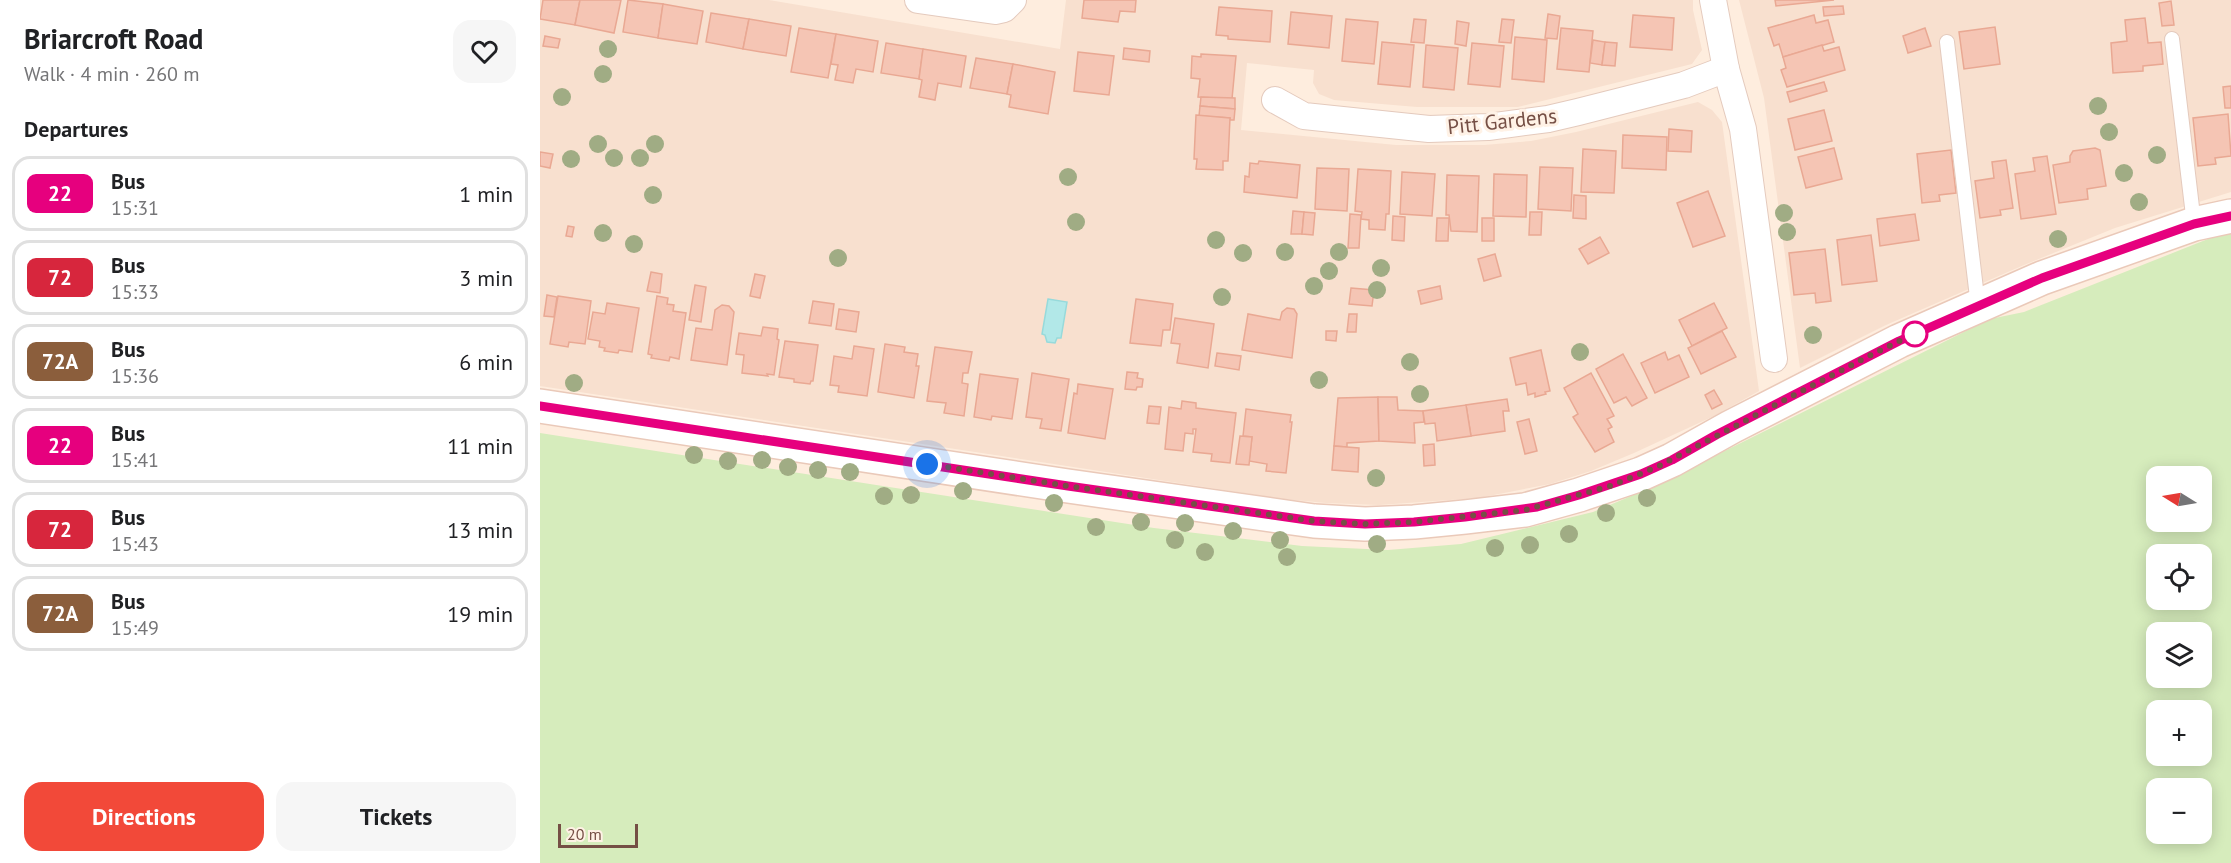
<!DOCTYPE html>
<html lang="en">
<head>
<meta charset="utf-8">
<style>
	body { margin:0; font-family:"PT Sans",sans-serif; background:#f6f6f6; color:#202124; height:100vh; display:flex; flex-direction:column; font-size:22px; white-space:nowrap }
	* { box-sizing:border-box; margin:0 }
	p { font-size:20px; color:#757577 }
	.icon { flex:none; width:33px; height:33px; fill:none; stroke:currentColor; stroke-width:2; stroke-linecap:round; stroke-linejoin:round }
	.map { position:relative; flex:1; overflow:hidden }
	.drawer { display:flex; flex-direction:column; background:#fff; width:540px }
	.drawer>* { flex:none }
	.badge { padding:0 12px; border-radius:9px; font-size:21px; line-height:39px }
	.needle { width:39px; rotate:281deg }
	.fabs { position:absolute; left:1606px; top:466px; display:grid; gap:12px }
	.fabs a { display:grid; place-items:center; width:66px; height:66px; border-radius:12px; background:#fff; box-shadow:0 3px 15px #0003; font-size:30px }
	.scale { position:absolute; left:18px; bottom:15px; width:80px; box-sizing:border-box; padding-left:6px; border:3px solid #754f45; border-top:0; font-size:16px; line-height:21px; white-space:nowrap; color:#754f45; -webkit-text-stroke:4px #fff2e6; paint-order:stroke }
	.you { position:absolute; width:30px; height:30px; margin:-15px; border:4px solid #fff; border-radius:50%; background:#1a73e8; box-shadow:0 0 0 9px #1a73e833 }
	.map>.badge { position:absolute; translate:-50% -50%; box-shadow:0 0 0 3px #fff }
	h2 { padding:0 24px; font-size:22px; line-height:54px }
	.round { display:grid; place-items:center; flex:none; width:63px; height:63px; border-radius:18px; background:#f6f6f6 }
	.overview { display:flex; align-items:center; justify-content:space-between; height:102px; padding:0 24px }
	h1 { font-size:28px; font-weight:700; line-height:45px }
	.primary-button { display:flex; gap:12px; margin-top:auto; padding:12px 24px }
	.primary-button a { flex:1; height:69px; border-radius:18px; background:#f24939; color:#fff; font-size:24px; font-weight:700; line-height:69px; text-align:center }
	.primary-button a+a { background:#f6f6f6; color:#202124 }
	ul { padding:0; list-style:none }
	li { display:flex; align-items:center; gap:18px; height:75px; margin:0 12px 9px; padding:0 12px; border:3px solid #e0e0e0; border-radius:18px }
	li div { flex:1 }
	li b { display:block; font-size:22px }
	li em { font-style:normal }
	li .badge { min-width:66px; font-weight:700; text-align:center }
	main { display:flex; flex:1; min-height:0 }
	.map>svg:first-child { display:block }
	.residential { fill:#f8e0cf }
	.green { fill:#d6ecbc; fill-rule:evenodd }
	.water { fill:#b2e8e8; stroke:#97dadb; stroke-width:1.5 }
	.building { fill:#f5c5b4; stroke:#e9a893; stroke-width:1.5 }
	.lines { fill:none; stroke-linecap:round; stroke-linejoin:round }
	.lane-casing { stroke:#e4cabd; stroke-width:16 }
	.street-casing { stroke:#e4cabd; stroke-width:28 }
	.secondary-casing { stroke:#eac9b9; stroke-width:36 }
	.lane { stroke:#fff; stroke-width:14 }
	.street { stroke:#fff; stroke-width:26 }
	.secondary { stroke:#fff; stroke-width:33 }
	.tree { fill:#a0ac84 }
	.line-casing { stroke:#fff; stroke-width:14 }
	.line { stroke:#e6007e; stroke-width:9 }
	.walk { stroke:#754f45; stroke-width:6; stroke-dasharray:0 10.8 }
	.stop-dot { fill:#fff; stroke:#e6007e; stroke-width:3 }
	.labels { text-anchor:middle; dominant-baseline:central; stroke-width:6; stroke-linejoin:round; paint-order:stroke }
	.street-label { font-size:21px; fill:#754f45; stroke:#fff2e6 }
</style>
</head>
<body>
<main>
<section class="drawer">
<div class="overview"><div><h1>Briarcroft Road</h1><p>Walk · 4 min · 260 m</p></div><a class="round"><svg class="icon" aria-label="heart" viewBox="0 0 24 24"><path d="M12 20l-8-8c-3-5 5-10 8-4 3-6 11-1 8 4z"/></svg></a></div>
<h2>Departures</h2>
<ul>
<li><span class="badge" style="background:#e6007e;color:#fff">22</span><div><b>Bus</b><p>15:31</p></div><em>1 min</em></li>
<li><span class="badge" style="background:#d7263d;color:#fff">72</span><div><b>Bus</b><p>15:33</p></div><em>3 min</em></li>
<li><span class="badge" style="background:#8b5e3c;color:#fff">72A</span><div><b>Bus</b><p>15:36</p></div><em>6 min</em></li>
<li><span class="badge" style="background:#e6007e;color:#fff">22</span><div><b>Bus</b><p>15:41</p></div><em>11 min</em></li>
<li><span class="badge" style="background:#d7263d;color:#fff">72</span><div><b>Bus</b><p>15:43</p></div><em>13 min</em></li>
<li><span class="badge" style="background:#8b5e3c;color:#fff">72A</span><div><b>Bus</b><p>15:49</p></div><em>19 min</em></li>
</ul>
<div class="primary-button"><a>Directions</a><a>Tickets</a></div>
</section>
<div class="map">
<svg width="1691" height="863" viewBox="0 0 1691 863">
	<rect width="100%" height="100%" fill="#feedde"/>
	<g class="residential">
		<polygon points="0,0 229,0 520,49 526,0 1153,0 1153,10 1162,50 1152,64 978,107 877,107 794,100 779,94 773,83 774,70 707,63 701,130 856,145 944,145 991,141 1036,132 1158,102 1172,110 1182,122 1219,391 1174,416 1094,453 1051,471 1010,484 938,498 839,505 786,503 744,499 0,386"/>
		<polygon points="1199,0 1691,0 1691,192 1575,228 1484,265 1346,325 1260,368 1224,98"/>
	</g>
	<path class="green" d="M1691,233v630h-1691v-430l614,95 148,18 86,4 73,-6 132,-32 55,-23 342,-170 34,-7 189,-75zM1617,477h45v45h-45zM1617,555h45v45h-45zM1617,633h45v45h-45zM1617,711h45v45h-45zM1617,789h45v45h-45z"/>
	<polygon class="water" points="508,299 527,302 521,338 517,338 515,343 507,342 505,335 502,334"/>
	<g class="building">
		<polygon points="3,0 40,0 35,25 0,19"/>
		<polygon points="40,0 81,0 74,33 35,25"/>
		<polygon points="88,0 123,4 118,38 83,32"/>
		<polygon points="544,0 596,0 595,12 580,11 578,22 542,18"/>
		<polygon points="1235,0 1294,0 1236,6"/>
		<polygon points="1631,1 1634,25 1622,26 1619,3"/>
		<polygon points="123,4 163,11 157,44 118,38"/>
		<polygon points="1303,6 1304,14 1284,16 1283,7"/>
		<polygon points="679,7 732,11 730,42 688,39 688,36 676,35"/>
		<polygon points="751,12 792,16 789,48 748,44"/>
		<polygon points="171,13 209,19 203,49 166,42"/>
		<polygon points="1008,14 1020,16 1017,39 1005,38"/>
		<polygon points="1093,15 1134,18 1132,50 1090,47"/>
		<polygon points="1274,15 1276,23 1288,20 1294,42 1243,57 1239,44 1234,46 1228,28"/>
		<polygon points="1605,18 1608,43 1621,42 1623,64 1603,66 1603,71 1573,73 1571,43 1587,41 1585,20"/>
		<polygon points="209,19 251,26 246,56 203,49"/>
		<polygon points="806,19 838,22 834,64 802,61"/>
		<polygon points="874,19 886,20 884,43 871,42"/>
		<polygon points="962,19 974,20 971,43 959,42"/>
		<polygon points="917,21 929,23 926,46 915,44"/>
		<polygon points="1455,27 1460,64 1424,69 1419,32"/>
		<polygon points="259,28 296,34 288,78 251,72"/>
		<polygon points="1021,28 1053,31 1049,72 1017,69"/>
		<polygon points="1385,28 1391,46 1368,53 1363,36"/>
		<polygon points="296,34 338,41 333,72 316,69 313,83 295,80 298,65 291,64"/>
		<polygon points="5,36 20,39 18,48 3,46"/>
		<polygon points="975,37 1007,40 1004,82 972,79"/>
		<polygon points="1053,40 1065,42 1062,65 1050,63"/>
		<polygon points="842,42 874,45 870,87 838,84"/>
		<polygon points="1065,42 1077,43 1075,66 1062,65"/>
		<polygon points="346,43 383,49 379,79 341,73"/>
		<polygon points="932,43 964,46 960,87 928,84"/>
		<polygon points="886,45 918,48 914,90 883,87"/>
		<polygon points="1282,45 1284,51 1299,47 1305,70 1247,87 1241,70 1246,68 1243,57"/>
		<polygon points="584,48 610,51 609,62 583,59"/>
		<polygon points="383,49 426,56 421,87 398,83 395,100 379,97 382,80 379,79"/>
		<polygon points="538,52 574,56 569,95 534,91"/>
		<polygon points="661,54 696,56 692,99 658,97 660,79 651,78 652,56 661,57"/>
		<polygon points="436,58 473,64 467,94 430,88"/>
		<polygon points="473,64 515,72 508,114 469,107 471,95 467,94"/>
		<polygon points="1284,82 1287,91 1250,102 1247,92"/>
		<polygon points="1691,86 1691,108 1685,108 1683,87"/>
		<polygon points="661,97 695,98 695,109 660,106"/>
		<polygon points="660,106 695,109 694,120 690,120 690,118 659,116"/>
		<polygon points="1284,110 1292,141 1255,150 1248,119"/>
		<polygon points="1688,114 1691,156 1675,158 1676,164 1658,166 1653,118"/>
		<polygon points="656,115 690,118 688,161 683,161 683,170 656,169 657,159 654,159"/>
		<polygon points="1129,129 1152,131 1151,152 1128,151"/>
		<polygon points="1083,135 1127,137 1126,170 1082,168"/>
		<polygon points="1294,148 1302,179 1266,188 1258,157"/>
		<polygon points="1555,148 1560,150 1566,186 1547,189 1548,199 1519,203 1513,165 1530,162 1530,156 1533,151"/>
		<polygon points="1043,149 1076,151 1074,193 1041,192"/>
		<polygon points="1411,150 1416,193 1399,195 1400,201 1382,203 1377,154"/>
		<polygon points="0,152 13,154 10,168 0,166"/>
		<polygon points="1507,156 1516,214 1481,219 1475,174 1495,171 1493,158"/>
		<polygon points="1466,160 1473,208 1460,210 1461,215 1440,218 1435,181 1454,178 1452,162"/>
		<polygon points="719,161 760,165 757,198 704,192 705,176 709,177 710,163 718,164"/>
		<polygon points="1000,167 1033,168 1031,211 998,209"/>
		<polygon points="777,168 809,169 807,211 775,209"/>
		<polygon points="818,169 851,171 849,214 846,214 845,230 829,229 829,220 821,219 822,212 815,211"/>
		<polygon points="862,172 895,174 892,216 860,214"/>
		<polygon points="954,174 987,175 986,217 953,216"/>
		<polygon points="907,175 939,176 937,232 911,231 909,215 906,215"/>
		<polygon points="1168,191 1185,236 1153,247 1137,203"/>
		<polygon points="1034,195 1046,196 1046,219 1033,218"/>
		<polygon points="753,211 764,212 762,234 751,234"/>
		<polygon points="764,212 775,213 773,235 762,234"/>
		<polygon points="990,212 1002,212 1001,235 989,235"/>
		<polygon points="810,214 821,215 819,248 808,248"/>
		<polygon points="1375,214 1379,240 1340,246 1337,219"/>
		<polygon points="853,216 865,217 864,241 852,240"/>
		<polygon points="897,218 909,218 908,241 896,241"/>
		<rect x="942" y="218" width="12" height="23"/>
		<polygon points="28,226 34,227 32,237 26,236"/>
		<polygon points="1331,235 1337,281 1302,285 1297,240"/>
		<polygon points="1060,237 1069,253 1048,264 1039,249"/>
		<polygon points="1285,249 1291,301 1276,303 1275,293 1254,295 1249,253"/>
		<polygon points="955,254 961,276 944,281 938,259"/>
		<polygon points="111,272 122,274 120,293 107,291"/>
		<polygon points="215,274 225,276 220,298 210,296"/>
		<polygon points="155,285 166,287 161,322 149,320"/>
		<polygon points="900,286 902,299 881,304 878,291"/>
		<polygon points="811,288 834,290 832,306 809,304"/>
		<polygon points="7,295 17,297 14,317 4,316"/>
		<polygon points="18,296 51,301 45,344 29,342 28,347 10,344"/>
		<polygon points="117,296 128,298 127,304 134,305 133,311 146,313 139,359 130,357 129,361 111,358 112,355 108,354"/>
		<polygon points="596,299 633,304 630,330 623,330 621,346 590,343"/>
		<polygon points="273,301 294,304 291,326 269,323"/>
		<polygon points="67,303 99,308 92,352 79,350 78,353 64,351 65,348 59,347 60,341 48,339 53,312 65,314"/>
		<polygon points="1174,303 1187,328 1152,346 1139,320"/>
		<polygon points="182,305 189,306 194,312 187,365 151,360 156,328 172,330 175,310"/>
		<polygon points="747,308 754,309 757,314 752,358 702,350 708,314 740,320 742,312"/>
		<polygon points="299,309 319,312 316,332 296,329"/>
		<polygon points="809,314 817,314 816,332 807,332"/>
		<polygon points="635,318 674,324 668,368 637,363 640,344 631,343"/>
		<polygon points="223,327 238,329 237,339 239,340 234,375 227,374 228,376 202,373 204,355 196,354 199,333 221,336"/>
		<polygon points="786,331 797,331 796,341 786,340"/>
		<polygon points="1182,331 1196,357 1161,374 1148,348"/>
		<polygon points="245,341 278,345 273,381 271,381 270,384 254,382 254,379 239,377"/>
		<polygon points="345,344 365,347 364,352 378,354 376,366 379,366 374,398 338,392"/>
		<polygon points="314,346 334,349 327,396 298,392 299,386 290,385 294,356 312,359"/>
		<polygon points="395,347 432,352 428,373 423,373 422,383 428,384 424,416 404,413 406,403 387,401"/>
		<polygon points="1001,350 1010,391 1005,392 1006,394 995,397 995,393 988,395 986,383 976,385 970,358"/>
		<polygon points="1125,352 1128,360 1139,355 1149,377 1115,393 1101,363"/>
		<polygon points="677,353 701,356 699,370 675,366"/>
		<polygon points="1083,354 1107,398 1092,406 1086,397 1074,403 1056,369"/>
		<polygon points="587,372 598,373 597,378 603,379 602,387 597,387 596,390 585,389"/>
		<polygon points="492,373 529,379 521,431 500,428 502,419 486,417"/>
		<polygon points="1051,373 1074,416 1067,419 1072,427 1068,429 1074,442 1055,452 1033,417 1038,414 1024,388"/>
		<polygon points="440,374 478,379 472,419 452,416 451,420 434,417"/>
		<polygon points="538,384 573,389 565,439 528,433 534,393 537,394"/>
		<polygon points="1174,390 1182,404 1172,409 1165,395"/>
		<polygon points="838,397 839,441 807,443 807,447 794,446 798,398"/>
		<polygon points="838,397 857,397 858,410 883,411 884,422 874,423 875,443 839,441"/>
		<polygon points="967,399 969,411 963,411 965,431 931,436 926,405"/>
		<polygon points="642,401 656,403 656,408 696,413 690,463 671,461 672,454 653,452 656,429 653,429 653,434 645,433 643,451 625,449 629,407 641,409"/>
		<polygon points="926,405 931,436 897,441 895,423 885,424 883,411"/>
		<polygon points="609,406 621,407 619,424 607,423"/>
		<polygon points="706,409 751,415 750,422 752,422 746,473 726,471 727,464 709,461 712,437 703,436"/>
		<polygon points="989,419 997,451 985,454 977,422"/>
		<polygon points="700,436 712,437 709,465 696,464"/>
		<polygon points="894,444 895,465 884,466 883,445"/>
		<polygon points="794,446 819,448 818,472 792,470"/>
	</g>
	<g class="lines">
		<g class="lane-casing">
			<g id="lane">
				<polyline points="1632,39 1654,224"/>
				<polyline points="1407,42 1438,306"/>
			</g>
		</g>
		<g class="street-casing">
			<g id="street">
				<polyline points="378,0 455,11 464,9 473,0"/>
				<polyline points="1173,0 1186,69 1203,129 1234,359"/>
				<polyline points="735,100 764,116 889,129 948,127 1008,119 1038,112 1144,85 1186,69"/>
			</g>
		</g>
		<g class="secondary-casing">
			<polyline id="secondary" points="0,406 528,486 774,521 825,524 874,522 925,517 985,510 1039,495 1101,474 1132,460 1191,427 1359,341 1502,278 1654,224 1691,216"/>
		</g>
		<use href="#lane" class="lane"/>
		<use href="#street" class="street"/>
		<use href="#secondary" class="secondary"/>
	</g>
	<g class="tree">
		<circle cx="68" cy="49" r="9"/>
		<circle cx="63" cy="74" r="9"/>
		<circle cx="22" cy="97" r="9"/>
		<circle cx="1558" cy="106" r="9"/>
		<circle cx="1569" cy="132" r="9"/>
		<circle cx="58" cy="144" r="9"/>
		<circle cx="115" cy="144" r="9"/>
		<circle cx="1617" cy="155" r="9"/>
		<circle cx="74" cy="158" r="9"/>
		<circle cx="100" cy="158" r="9"/>
		<circle cx="31" cy="159" r="9"/>
		<circle cx="1584" cy="173" r="9"/>
		<circle cx="528" cy="177" r="9"/>
		<circle cx="113" cy="195" r="9"/>
		<circle cx="1599" cy="202" r="9"/>
		<circle cx="1244" cy="213" r="9"/>
		<circle cx="536" cy="222" r="9"/>
		<circle cx="1247" cy="232" r="9"/>
		<circle cx="63" cy="233" r="9"/>
		<circle cx="1518" cy="239" r="9"/>
		<circle cx="676" cy="240" r="9"/>
		<circle cx="94" cy="244" r="9"/>
		<circle cx="745" cy="252" r="9"/>
		<circle cx="799" cy="252" r="9"/>
		<circle cx="703" cy="253" r="9"/>
		<circle cx="298" cy="258" r="9"/>
		<circle cx="841" cy="268" r="9"/>
		<circle cx="789" cy="271" r="9"/>
		<circle cx="774" cy="286" r="9"/>
		<circle cx="837" cy="290" r="9"/>
		<circle cx="682" cy="297" r="9"/>
		<circle cx="1273" cy="335" r="9"/>
		<circle cx="1040" cy="352" r="9"/>
		<circle cx="870" cy="362" r="9"/>
		<circle cx="779" cy="380" r="9"/>
		<circle cx="34" cy="383" r="9"/>
		<circle cx="880" cy="394" r="9"/>
		<circle cx="154" cy="455" r="9"/>
		<circle cx="222" cy="460" r="9"/>
		<circle cx="188" cy="461" r="9"/>
		<circle cx="248" cy="467" r="9"/>
		<circle cx="278" cy="470" r="9"/>
		<circle cx="310" cy="472" r="9"/>
		<circle cx="836" cy="478" r="9"/>
		<circle cx="423" cy="491" r="9"/>
		<circle cx="371" cy="495" r="9"/>
		<circle cx="344" cy="496" r="9"/>
		<circle cx="1107" cy="498" r="9"/>
		<circle cx="514" cy="503" r="9"/>
		<circle cx="1066" cy="513" r="9"/>
		<circle cx="601" cy="522" r="9"/>
		<circle cx="645" cy="523" r="9"/>
		<circle cx="556" cy="527" r="9"/>
		<circle cx="693" cy="531" r="9"/>
		<circle cx="1029" cy="534" r="9"/>
		<circle cx="635" cy="540" r="9"/>
		<circle cx="740" cy="540" r="9"/>
		<circle cx="837" cy="544" r="9"/>
		<circle cx="990" cy="545" r="9"/>
		<circle cx="955" cy="548" r="9"/>
		<circle cx="665" cy="552" r="9"/>
		<circle cx="747" cy="557" r="9"/>
	</g>
	<g class="lines">
		<g class="line-casing">
			<polyline id="line" points="0,406 528,486 774,521 825,524 874,522 925,517 997,507 1039,495 1101,474 1132,460 1176,435 1359,341 1502,278 1654,224 1691,216"/>
		</g>
		<use href="#line" class="line"/>
		<polyline class="walk" points="387,464 528,486 774,521 825,524 874,522 985,510 1070,486 1117,467 1325,358 1378,332 1375,334"/>
	</g>
	<circle class="stop-dot" cx="1375" cy="334" r="12"/>
	<g class="labels">
		<g class="street-label">
			<text transform="translate(962 121) rotate(-6)">Pitt Gardens</text>
		</g>
	</g>
</svg>
<div class="fabs">
<a><svg class="needle" viewBox="-14 -14 28 28"><path d="M0-13l5 13h-10z" fill="#e53935"/><path d="M0 13l5-13h-10z" fill="#757577"/></svg></a>
<a><svg class="icon" aria-label="locate" viewBox="0 0 24 24"><circle cx="12" cy="12" r="6"/><path d="M12 2v4M12 18v4M2 12h4M18 12h4"/></svg></a>
<a><svg class="icon" aria-label="layers" viewBox="0 0 24 24"><path d="M12 4l9 5-9 5-9-5zM3 14l9 5 9-5"/></svg></a>
<a>+</a>
<a>−</a>
</div>
<div class="scale">20 m</div>
<div class="you" style="left:387px;top:464px"></div>
</div>
</main>
</body>
</html>
